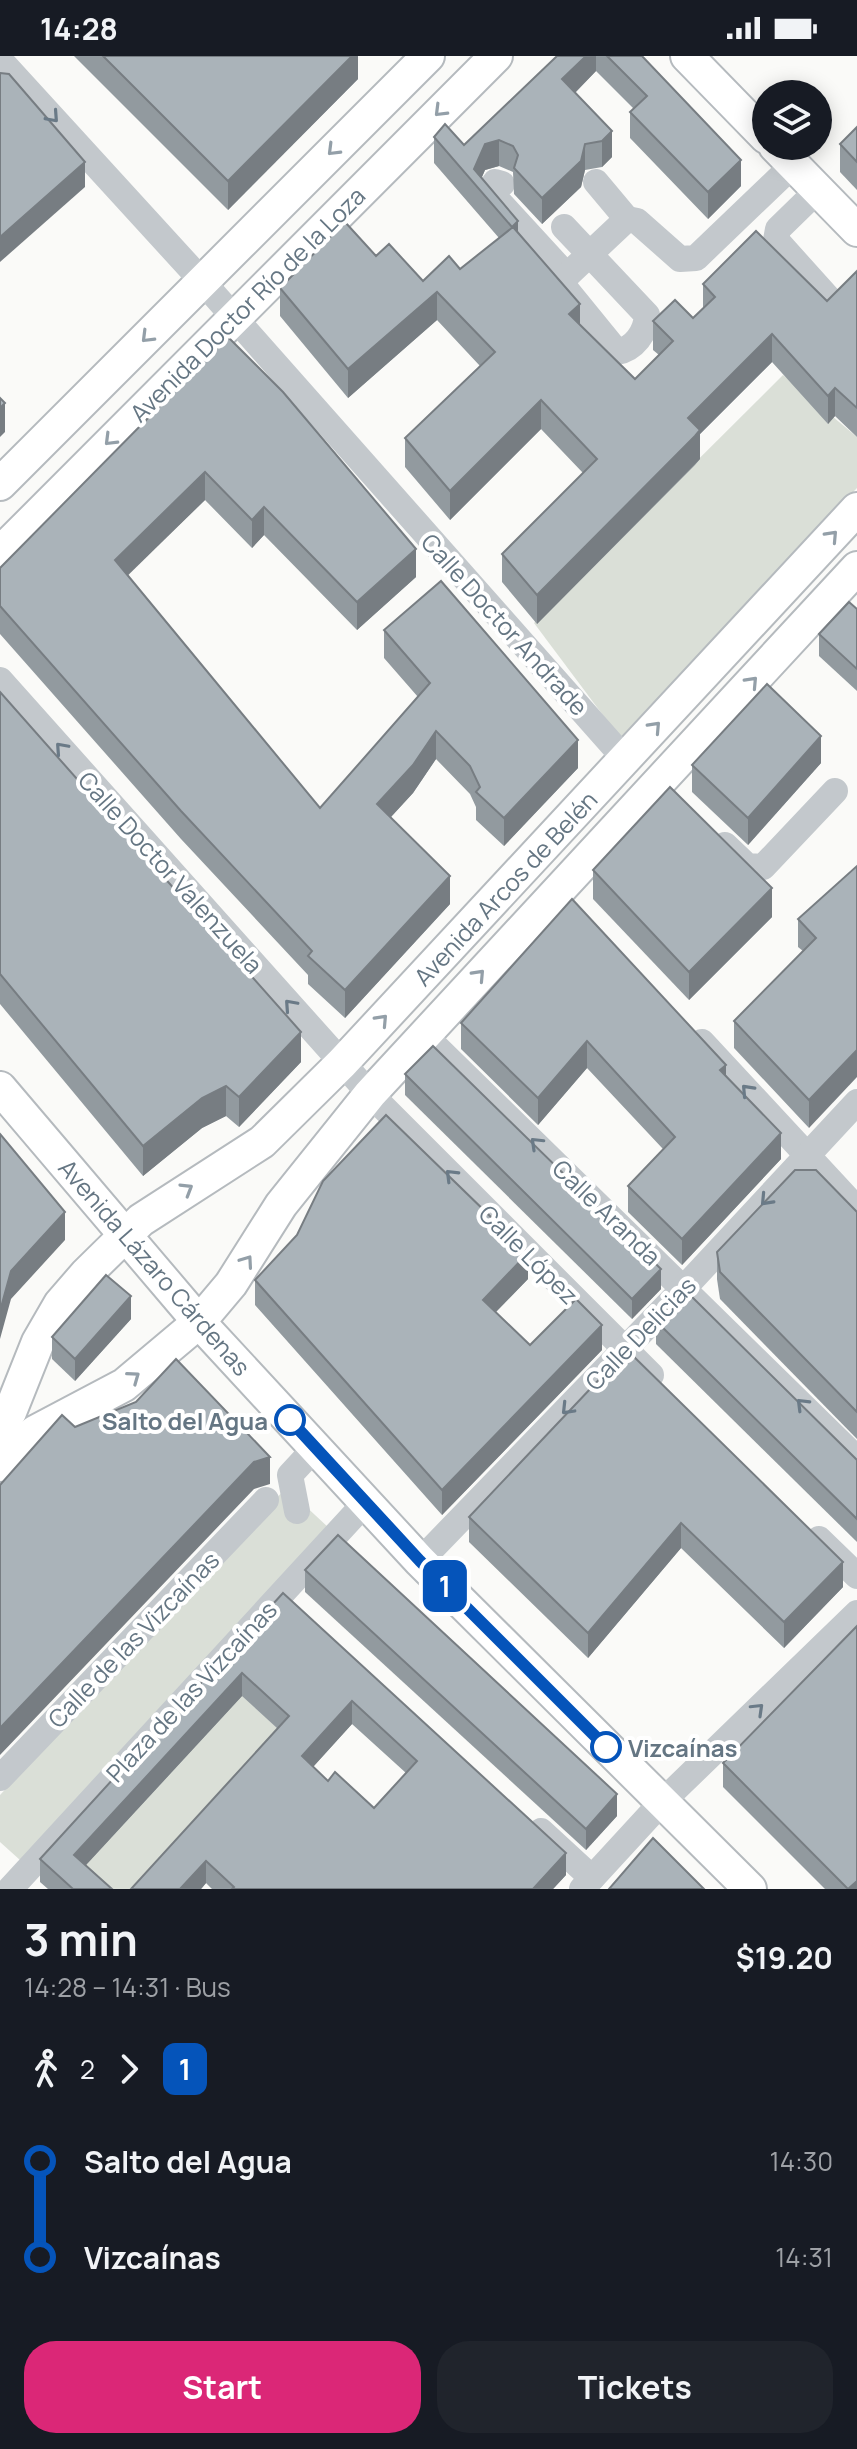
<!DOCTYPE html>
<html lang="en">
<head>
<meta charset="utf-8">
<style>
	body { margin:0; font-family:Manrope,sans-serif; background:#20242c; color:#f1f3f6; height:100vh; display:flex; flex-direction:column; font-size:30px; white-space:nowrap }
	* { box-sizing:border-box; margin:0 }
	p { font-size:26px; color:#9ea1a6 }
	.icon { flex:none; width:44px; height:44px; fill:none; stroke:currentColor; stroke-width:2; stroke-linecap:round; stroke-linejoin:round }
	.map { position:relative; height:1833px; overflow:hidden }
	.panel { display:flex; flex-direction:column; background:#171b24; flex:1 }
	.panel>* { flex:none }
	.badge { padding:0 16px; border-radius:12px; font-size:28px; line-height:52px }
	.fabs { position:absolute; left:752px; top:24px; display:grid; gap:16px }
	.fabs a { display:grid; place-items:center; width:80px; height:80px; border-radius:50%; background:#171b24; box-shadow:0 4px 20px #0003; font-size:40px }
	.map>.badge { position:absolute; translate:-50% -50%; box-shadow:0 0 0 4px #fff }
	.legs { display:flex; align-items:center; gap:12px; height:88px; padding:0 24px; font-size:26px }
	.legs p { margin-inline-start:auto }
	.headline { display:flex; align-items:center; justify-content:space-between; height:136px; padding:0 24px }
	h1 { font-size:44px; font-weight:700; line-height:60px }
	.primary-button { display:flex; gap:16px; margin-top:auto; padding:16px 24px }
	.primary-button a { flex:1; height:92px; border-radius:32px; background:#db2777; color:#fff; font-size:32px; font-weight:700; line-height:92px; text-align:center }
	.primary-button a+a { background:#20242c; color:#f1f3f6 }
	ul { padding:0 24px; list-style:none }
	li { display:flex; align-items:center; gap:28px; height:96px; font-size:30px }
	li i { display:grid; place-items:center; width:12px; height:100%; margin:0 10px; background:currentColor }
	li i::after { content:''; width:20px; height:20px; margin:-10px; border:6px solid; border-radius:50%; background:#171b24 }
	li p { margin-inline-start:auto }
	li:first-child i { background:linear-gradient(#0000 50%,currentColor 0) }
	li:last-child i { background:linear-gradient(currentColor 50%,#0000 0) }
	.status { display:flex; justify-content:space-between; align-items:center; height:56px; padding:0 40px; background:#171b24; direction:ltr }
	.status svg { height:22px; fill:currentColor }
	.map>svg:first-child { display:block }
	.green { fill:#dadfd7 }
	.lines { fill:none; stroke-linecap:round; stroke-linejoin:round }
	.major-casing { stroke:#b5babe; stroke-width:36 }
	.minor { stroke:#c3c8cc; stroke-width:26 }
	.major { stroke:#fff; stroke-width:32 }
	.wall { fill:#929a9f; fill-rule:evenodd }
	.shaded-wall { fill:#777d82 }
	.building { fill:#aab3b9; stroke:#777d82; stroke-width:2; fill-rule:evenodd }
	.oneway { stroke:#939fa8 }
	.oneway2 { stroke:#6a7a87 }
	.line-1-casing { stroke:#fff; stroke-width:18 }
	.line-1 { stroke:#0554ba; stroke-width:12 }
	.stop-1-dot { fill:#fff; stroke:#0554ba; stroke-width:4 }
	.labels { text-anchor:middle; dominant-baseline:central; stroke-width:8; stroke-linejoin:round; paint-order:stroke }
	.street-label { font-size:24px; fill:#657683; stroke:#fff }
	.stop-label { font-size:24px; font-weight:bold; fill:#657683; stroke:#fff; text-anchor:end }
</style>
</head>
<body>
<div class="status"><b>14:28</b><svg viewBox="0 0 49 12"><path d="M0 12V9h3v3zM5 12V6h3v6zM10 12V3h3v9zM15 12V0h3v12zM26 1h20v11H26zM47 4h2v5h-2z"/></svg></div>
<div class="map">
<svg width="857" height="1833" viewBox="0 0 857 1833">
	<rect width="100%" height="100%" fill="#fafaf8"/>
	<g class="green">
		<polygon points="783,319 857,381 857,432 620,682 534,567"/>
		<polygon points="286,1432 329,1472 20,1804 0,1786 0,1739"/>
		<polygon points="242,1639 289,1683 152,1833 87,1833 74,1822"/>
	</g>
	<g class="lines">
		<g class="major-casing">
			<g id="major">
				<polyline points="687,0 766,81"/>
				<polyline points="775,90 857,174"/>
				<polyline points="0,428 428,0"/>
				<polyline points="0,497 496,0"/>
				<polyline points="0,1032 199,1266 420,1505 750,1833"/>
				<polyline points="0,1371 10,1356 38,1286 60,1248 86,1218 141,1164 262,1086 342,1007 857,453"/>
				<polyline points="0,1409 35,1376 124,1329 199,1266 231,1228 281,1149 370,1038 857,512"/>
			</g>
		</g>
		<g class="minor">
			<polyline points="0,4 202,225 625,703"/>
			<polyline points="596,126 627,163"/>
			<polyline points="502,128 495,126 490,136 567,220"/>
			<polyline points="818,134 778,173 776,184 829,243"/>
			<path d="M564,171l83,88c-1,18 -13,34 -30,37l-57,-70 67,-63 10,2 43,38 16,-1 97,-93"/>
			<polyline points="0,624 370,1038 651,1319"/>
			<polyline points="725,789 747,810 763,811 835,735"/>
			<polyline points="424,979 857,1403"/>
			<polyline points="702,986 857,1153"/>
			<polyline points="297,1455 290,1419 315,1392"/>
			<polyline points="819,1483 857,1520"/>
			<polyline points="420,1505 685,1231 857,1046"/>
			<polyline points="0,1722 266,1444"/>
			<polyline points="541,1775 592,1822"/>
			<polyline points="10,1833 366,1446"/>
			<polyline points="582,1833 662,1746 857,1557"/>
		</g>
		<use href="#major" class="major"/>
	</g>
	<g class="wall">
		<polygon points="74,0 358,0 358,23 228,154"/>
		<polygon points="557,0 642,0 741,130 708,163 630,82 630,56 634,53 596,15 575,37 612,101 602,111 585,114 581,131 542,168 514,138 513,116 499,110 485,114 482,121 580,269 635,323 659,299 653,294 653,265 693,262 703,253 703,228 827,245 857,215 857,381 835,360 828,368 772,306 700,378 700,403 695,409 537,568 502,526 502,498 583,417 541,373 450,464 405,411 405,382 480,310 437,264 348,342 280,260 280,232 376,200 423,225 460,213 499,182 434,107 434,81 464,89"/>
		<polygon points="857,71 857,134 840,116 840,88"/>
		<polygon points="228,281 416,521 357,574 264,479 252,492 205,444 127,519 320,752 418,641 384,602 384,574 578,712 504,790 476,764 476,751 470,738 436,703 413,737 391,761 450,848 345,962 308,928 308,919 181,783 0,578 0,512"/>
		<polygon points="857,553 857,635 819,600 819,578"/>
		<polygon points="0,636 301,1006 239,1071 226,1060 202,1072 143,1120 0,948"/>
		<polygon points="821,707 748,789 692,736 692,709"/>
		<polygon points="857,810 809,1072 734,992 734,965 803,895 798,891 798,863"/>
		<polygon points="593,814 772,861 689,944 593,843"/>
		<polygon points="572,843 726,1019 781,1103 682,1209 628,1156 628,1130 663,1093 587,1012 538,1069 461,993 461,967"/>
		<polygon points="405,1018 661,1233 632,1263 405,1039"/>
		<polygon points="857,1156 857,1383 720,1243 717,1223 717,1196"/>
		<polygon points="528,1223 496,1256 530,1289 602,1294 442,1459 255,1249 255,1224"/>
		<polygon points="131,1263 75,1325 52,1303 52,1281"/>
		<polygon points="656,1265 857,1404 857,1486 656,1288"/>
		<polygon points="627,1294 843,1531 784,1592 681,1492 588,1602 469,1486 469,1461"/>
		<polygon points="305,1514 617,1760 586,1794 305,1536"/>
		<path d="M283,1537l283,282 -13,14h-341l-6,-6 -5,6h-70l147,-160 -36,-33 -156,169 26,24h-64l-8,-7v-23zM352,1668l54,49 -32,35 -46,-27 -15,-14z"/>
		<polygon points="723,1707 857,1833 825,1833 723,1731"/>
	</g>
	<g class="shaded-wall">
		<polygon points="352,0 358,0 358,23 228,154 228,125"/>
		<polygon points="586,0 596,0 596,15 562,50 562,23"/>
		<polygon points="612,75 612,101 602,111 602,85"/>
		<polygon points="499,84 499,110 485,114 477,132 474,113 485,88"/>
		<polygon points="585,88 585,114 581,131 542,168 542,142"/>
		<polygon points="741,104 741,130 708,163 708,136"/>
		<polygon points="85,106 85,131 0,206 0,181"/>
		<polygon points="518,165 518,191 512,171"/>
		<polygon points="437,236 437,264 348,342 348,313"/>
		<polygon points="580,248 580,276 569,258"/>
		<polygon points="772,278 772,306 700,378 700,403 537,568 537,539 688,362"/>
		<polygon points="835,332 835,360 828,368 828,340"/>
		<polygon points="541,344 541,373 450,464 450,435"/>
		<polygon points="5,347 5,376 0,381 0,352"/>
		<polygon points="205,416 205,444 115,532 115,504"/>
		<polygon points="264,451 264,479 252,492 252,464"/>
		<polygon points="416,493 416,521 357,574 357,546"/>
		<polygon points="436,675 436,703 413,737 377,776 377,748"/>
		<polygon points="821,680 821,707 748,789 748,762"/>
		<polygon points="578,684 578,712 504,790 504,762"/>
		<polygon points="450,820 450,848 345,962 345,934"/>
		<polygon points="772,832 772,861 689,944 689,916"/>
		<polygon points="301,976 301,1006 239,1071 239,1041"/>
		<polygon points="587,985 587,1012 538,1069 538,1042"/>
		<polygon points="857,994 857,1021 809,1072 809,1044"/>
		<polygon points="726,1009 726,1035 720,1014"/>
		<polygon points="226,1030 226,1060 202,1072 143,1120 143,1090 202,1042"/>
		<polygon points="781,1077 781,1103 682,1209 682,1183"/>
		<polygon points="65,1156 65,1184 11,1243 0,1283 0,1255 11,1215"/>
		<polygon points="528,1197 528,1223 483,1269 483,1244"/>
		<polygon points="661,1213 661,1233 632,1263 632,1243"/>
		<polygon points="131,1240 131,1263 75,1325 75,1303"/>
		<polygon points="602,1269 602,1294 442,1459 442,1434"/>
		<polygon points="270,1401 270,1428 254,1433 0,1699 0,1672 254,1406"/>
		<polygon points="681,1467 681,1492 588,1602 588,1577"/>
		<polygon points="843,1506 843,1531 784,1592 784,1566"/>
		<polygon points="242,1617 242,1640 74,1822 74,1799"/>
		<polygon points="352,1645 352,1668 302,1723 302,1700"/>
		<polygon points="617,1738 617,1760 586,1794 586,1773"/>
		<polygon points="566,1797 566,1819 553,1833 533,1833"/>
		<polygon points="206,1805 206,1827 201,1833 180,1833"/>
		<polygon points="857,1825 857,1833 849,1833"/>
	</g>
	<g class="building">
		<polygon points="103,0 352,0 228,125"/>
		<polygon points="557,0 586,0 562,23 612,75 602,85 585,88 581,105 542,142 514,112 518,99 513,90 499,84 485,88 474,113 518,165 512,171 434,81 445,68 464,89"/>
		<polygon points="607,0 642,0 741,104 708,136 630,56 647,40"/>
		<polygon points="0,17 9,18 85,106 0,181"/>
		<polygon points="857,71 857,106 840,88"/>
		<polygon points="345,166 376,200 389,188 423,225 449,200 460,213 513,171 580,248 569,258 635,323 673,285 653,265 675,244 693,262 715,241 703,228 756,175 827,245 857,215 857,352 835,332 828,340 772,278 688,362 700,374 695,380 537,539 502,498 597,403 541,344 450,435 405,382 495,296 437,236 348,313 280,232"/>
		<polygon points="228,281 283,336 416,493 357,546 264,451 252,464 205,416 115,504 320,752 430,627 384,574 441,525 578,684 504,762 476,736 480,731 470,710 436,675 413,709 377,748 450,820 345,934 308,900 312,895 181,755 0,550 0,512"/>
		<polygon points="0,342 5,347 0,352"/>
		<polygon points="849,546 857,553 857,613 819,578"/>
		<polygon points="767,628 821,680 748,762 692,709"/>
		<polygon points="0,636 301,976 239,1041 226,1030 202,1042 143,1090 0,918"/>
		<polygon points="670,731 772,832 689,916 593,814"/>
		<polygon points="857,810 857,994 809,1044 734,965 816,882 798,863"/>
		<polygon points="572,843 726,1009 720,1014 781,1077 682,1183 628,1130 675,1081 587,985 538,1042 461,967"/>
		<polygon points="433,990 661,1213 632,1243 405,1018"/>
		<polygon points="386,1059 528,1197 483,1244 530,1289 576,1243 602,1269 442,1434 255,1224 297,1179 323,1125"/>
		<polygon points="0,1078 65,1156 11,1215 0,1255"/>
		<polygon points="795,1114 816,1114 857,1156 857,1356 720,1216 717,1196"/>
		<polygon points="106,1219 131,1240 75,1303 52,1281"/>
		<polygon points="685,1234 857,1404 857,1463 656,1265"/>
		<polygon points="627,1294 843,1506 784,1566 681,1467 588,1577 469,1461"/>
		<polygon points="176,1303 270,1401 254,1406 0,1672 0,1429 62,1359 75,1371 136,1346"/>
		<polygon points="338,1479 617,1738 586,1773 305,1514"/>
		<path d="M283,1537l283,260 -33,36h-301l2,-2 -28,-26 -26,28h-49l158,-173 -47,-43 -168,182 38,34h-39l-33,-30zM352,1645l65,60 -43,47 -39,-36 -7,9 -26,-25z"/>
		<polygon points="857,1570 857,1825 848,1833 723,1707"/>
		<polygon points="653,1782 704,1833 609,1833"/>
	</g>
	<defs><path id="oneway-chevron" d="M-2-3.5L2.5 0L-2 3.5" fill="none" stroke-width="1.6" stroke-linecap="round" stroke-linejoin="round" transform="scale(2)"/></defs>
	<g class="oneway">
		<use href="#oneway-chevron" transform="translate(440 55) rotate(135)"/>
		<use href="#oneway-chevron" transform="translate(333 94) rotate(135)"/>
		<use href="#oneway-chevron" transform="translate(147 281) rotate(135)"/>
		<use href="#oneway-chevron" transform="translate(110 384) rotate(135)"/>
		<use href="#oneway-chevron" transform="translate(832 480) rotate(-47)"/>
		<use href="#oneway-chevron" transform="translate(752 626) rotate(-47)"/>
		<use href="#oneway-chevron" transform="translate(655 671) rotate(-47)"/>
		<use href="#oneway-chevron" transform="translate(479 919) rotate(-47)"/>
		<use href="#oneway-chevron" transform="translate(382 964) rotate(-47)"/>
		<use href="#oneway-chevron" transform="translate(187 1133) rotate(-31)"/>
		<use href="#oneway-chevron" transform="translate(247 1205) rotate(-55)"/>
		<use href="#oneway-chevron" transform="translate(134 1321) rotate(-36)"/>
	</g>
	<g class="oneway2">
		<use href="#oneway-chevron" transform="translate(53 61) rotate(48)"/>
		<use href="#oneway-chevron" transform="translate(61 692) rotate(-132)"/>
		<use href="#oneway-chevron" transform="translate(290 949) rotate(-132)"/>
		<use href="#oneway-chevron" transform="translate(747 1034) rotate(-133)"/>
		<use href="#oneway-chevron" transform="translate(536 1087) rotate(-136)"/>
		<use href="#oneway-chevron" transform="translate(451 1119) rotate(-135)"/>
		<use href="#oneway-chevron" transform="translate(766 1144) rotate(133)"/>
		<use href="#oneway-chevron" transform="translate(802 1348) rotate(-135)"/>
		<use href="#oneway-chevron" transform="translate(567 1353) rotate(134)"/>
		<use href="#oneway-chevron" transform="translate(758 1653) rotate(-44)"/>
	</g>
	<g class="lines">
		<g class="line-1-casing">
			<polyline id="line-1" points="290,1364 420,1505 606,1691"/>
		</g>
		<use href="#line-1" class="line-1"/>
	</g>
	<g class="stop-1-dot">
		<circle cx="290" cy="1364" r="14"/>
		<circle cx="606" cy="1691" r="14"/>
	</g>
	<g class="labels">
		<g class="street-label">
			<text transform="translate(247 248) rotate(-45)">Avenida Doctor Río de la Loza</text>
			<text transform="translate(505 568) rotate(48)">Calle Doctor Andrade</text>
			<text transform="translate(171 816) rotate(48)">Calle Doctor Valenzuela</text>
			<text transform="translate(505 832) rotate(-47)">Avenida Arcos de Belén</text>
			<text transform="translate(607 1156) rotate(44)">Calle Aranda</text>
			<text transform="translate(529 1198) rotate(45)">Calle López</text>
			<text transform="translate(155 1211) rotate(49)">Avenida Lázaro Cárdenas</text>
			<text transform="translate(640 1277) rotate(-46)">Calle Delicias</text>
			<text transform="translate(133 1583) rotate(-46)">Calle de las Vizcaínas</text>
			<text transform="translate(191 1635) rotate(-47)">Plaza de las Vizcaínas</text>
		</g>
		<g class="stop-label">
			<text x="268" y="1364">Salto del Agua</text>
			<text x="628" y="1691" text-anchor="start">Vizcaínas</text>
		</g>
	</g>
</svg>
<div class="fabs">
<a><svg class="icon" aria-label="layers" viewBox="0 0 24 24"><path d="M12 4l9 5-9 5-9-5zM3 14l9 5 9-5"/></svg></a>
</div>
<b class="badge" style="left:445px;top:1530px;background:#0554ba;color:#fff">1</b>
</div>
<section class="panel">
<div class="headline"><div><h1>3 min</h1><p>14:28 – 14:31 · Bus</p></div><b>$19.20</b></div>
<div class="legs"><svg class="icon" aria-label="walk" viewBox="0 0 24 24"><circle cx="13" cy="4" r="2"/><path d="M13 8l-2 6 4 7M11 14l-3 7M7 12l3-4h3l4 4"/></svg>2<svg class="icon" aria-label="forward" viewBox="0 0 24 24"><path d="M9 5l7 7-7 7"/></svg><b class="badge" style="background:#0554ba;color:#fff">1</b></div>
<ul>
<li><i style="color:#0554ba"></i><b>Salto del Agua</b><p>14:30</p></li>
<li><i style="color:#0554ba"></i><b>Vizcaínas</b><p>14:31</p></li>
</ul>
<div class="primary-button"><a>Start</a><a>Tickets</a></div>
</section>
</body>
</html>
